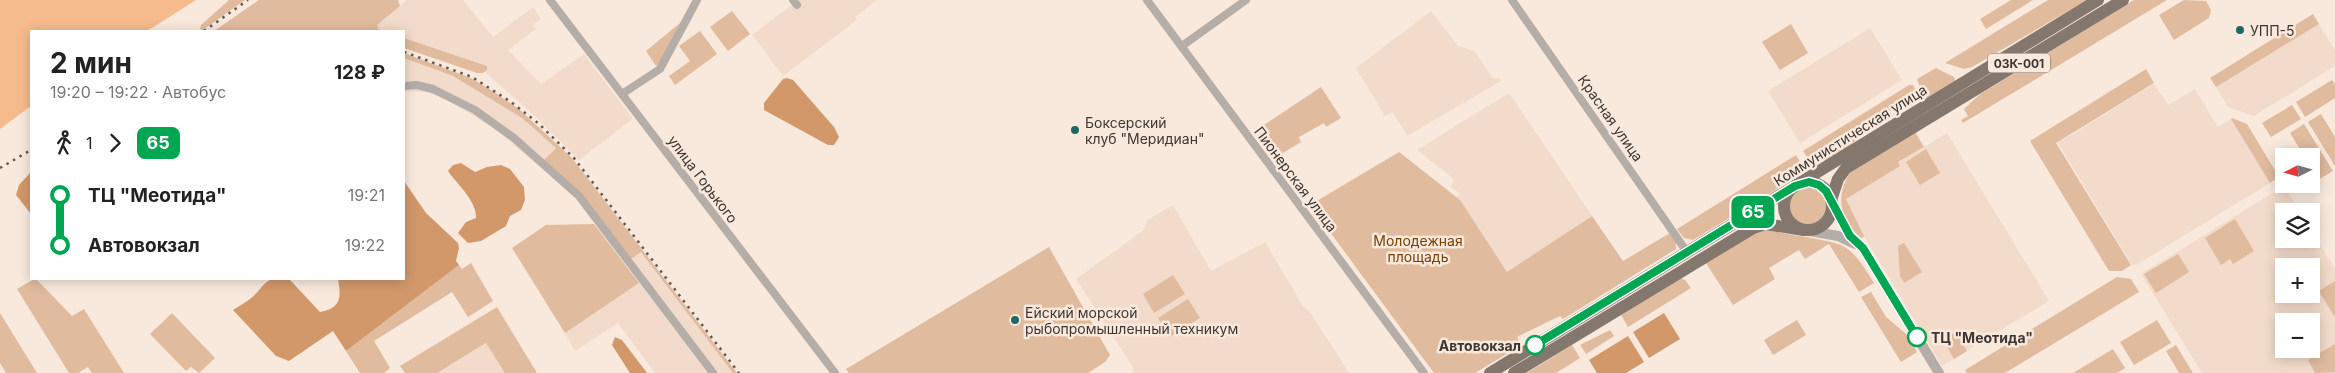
<!DOCTYPE html>
<html lang="ru">
<head>
<meta charset="utf-8">
<style>
	body { margin:0; font-family:Inter,sans-serif; background:#f6f6f6; color:#222; height:100vh; display:flex; flex-direction:column; font-size:19px; white-space:nowrap }
	* { box-sizing:border-box; margin:0 }
	p { font-size:16px; color:#767676 }
	.icon { flex:none; width:28px; height:28px; fill:none; stroke:currentColor; stroke-width:2; stroke-linecap:round; stroke-linejoin:round }
	.map { position:relative; flex:1; overflow:hidden }
	.side { position:absolute; left:30px; top:30px; width:375px; height:250px; display:flex; flex-direction:column; background:#fff; border-radius:0px; box-shadow:0 2px 12px #0003 }
	.side>* { flex:none }
	.badge { padding:0 10px; border-radius:8px; font-size:18px; line-height:32px }
	.needle { width:32px; rotate:264deg }
	.fabs { position:absolute; left:2275px; top:148px; display:grid; gap:10px }
	.fabs a { display:grid; place-items:center; width:45px; height:45px; border-radius:0px; background:#fff; box-shadow:0 2px 12px #0003; font-size:25px }
	.map>.badge { position:absolute; translate:-50% -50%; box-shadow:0 0 0 2px #fff }
	.legs { display:flex; align-items:center; gap:8px; height:55px; padding:0 20px; font-size:16px }
	.legs p { margin-inline-start:auto }
	.head { display:flex; align-items:center; justify-content:space-between; height:85px; padding:0 20px }
	h1 { font-size:28px; font-weight:700; line-height:38px }
	ul { padding:0 20px; list-style:none }
	li { display:flex; align-items:center; gap:18px; height:50px; font-size:19px }
	li i { display:grid; place-items:center; width:8px; height:100%; margin:0 6px; background:currentColor }
	li i::after { content:''; width:12px; height:12px; margin:-6px; border:4px solid; border-radius:50%; background:#fff }
	li p { margin-inline-start:auto }
	li:first-child i { background:linear-gradient(#0000 50%,currentColor 0) }
	li:last-child i { background:linear-gradient(currentColor 50%,#0000 0) }
	.map>svg:first-child { display:block }
	.built { fill:#f2dbca; fill-rule:evenodd }
	.green { fill:#e0bb9e }
	.forest { fill:#d2986a }
	.water { fill:#f6bb8c }
	.lines { fill:none; stroke-linecap:round; stroke-linejoin:round }
	.minor { stroke:#b4ada8; stroke-width:8 }
	.tertiary { stroke:#b4ada8; stroke-width:10 }
	.primary { stroke:#84776e; stroke-width:12 }
	.rail { stroke:#625954; stroke-width:2.5; stroke-dasharray:2.5 5; stroke-linecap:butt }
	.line-1-casing { stroke:#fff; stroke-width:11 }
	.line-1 { stroke:#00a651; stroke-width:8 }
	.poi-dot { fill:#1d6965; stroke:#f9e9dd; stroke-width:2 }
	.stop-1-dot { fill:#fff; stroke:#00a651; stroke-width:2.5 }
	.labels { text-anchor:middle; dominant-baseline:central; stroke-width:5; stroke-linejoin:round; paint-order:stroke }
	.shield { fill:#f9e9dd; stroke:#756c65; stroke-width:1 }
	.shield-label { font-size:12px; font-weight:bold; fill:#3d3632 }
	.poi-label { font-size:14px; fill:#3d3632; stroke:#f9e9dd; text-anchor:start }
	.street-label { font-size:14px; fill:#3d3632; stroke:#f9e9dd }
	.park-label { font-size:14px; fill:#764006; stroke:#f9e9dd }
	.stop-label { font-size:14px; font-weight:bold; fill:#3d3632; stroke:#f9e9dd; text-anchor:start }
</style>
</head>
<body>
<div class="map">
<svg width="2335" height="373" viewBox="0 0 2335 373">
	<rect width="100%" height="100%" fill="#f9e9dd"/>
	<g class="built">
		<polygon points="407,0 463,0 493,37 533,7 541,19 533,25 536,29 508,50 541,84 584,54 633,119 579,160 533,114 485,72 486,66 404,38 404,31 377,29 377,25"/>
		<polygon points="798,0 877,0 855,17 857,20 783,76 752,35"/>
		<polygon points="1431,11 1458,46 1475,51 1492,78 1499,78 1501,81 1407,136 1393,112 1385,116 1356,68"/>
		<polygon points="2319,24 2335,50 2335,66 2254,116 2228,107 2216,87"/>
		<polygon points="1870,28 1902,80 1800,143 1768,91"/>
		<polygon points="404,58 453,76 522,118 556,148 539,166 496,130 449,101 426,92 404,92"/>
		<polygon points="2154,84 2168,105 2195,89 2218,127 2231,119 2270,183 2136,265 2132,265 2058,143"/>
		<polygon points="1509,93 1592,216 1507,272 1456,197 1460,194 1451,187 1454,179 1417,150"/>
		<polygon points="1947,133 2049,301 1942,366 1864,236 1846,199 1899,166 1898,163"/>
		<path d="M2284,186l16,25h-16v28h27v-9l24,39v104h-133l-61,-99zM2284,266h27v28h-27zM2284,321h27v28h-27z"/>
		<polygon points="1173,205 1211,271 1265,242 1303,306 1310,312 1349,373 1133,373 1133,367 1076,279 1144,230 1147,220"/>
		<polygon points="641,251 733,373 717,373 631,259"/>
		<polygon points="639,283 708,373 655,373 618,323 575,351 565,333"/>
		<polygon points="487,343 505,373 437,373"/>
	</g>
	<g class="green">
		<polygon points="229,0 245,0 203,30 200,29 201,25"/>
		<polygon points="259,0 398,0 400,6 377,25 378,29 384,31 214,31"/>
		<polygon points="2011,0 2033,0 1986,29 1980,19"/>
		<polygon points="2048,0 2087,0 1972,67 1964,69 1945,63"/>
		<polygon points="2134,0 2167,0 1963,123 1961,120 1968,116 1964,109 1979,95"/>
		<polygon points="2184,0 2206,1 2211,10 2209,18 2174,40 2159,15"/>
		<polygon points="732,11 750,34 728,51 710,27"/>
		<polygon points="2313,14 2319,24 2216,87 2210,78"/>
		<polygon points="680,23 660,63 656,66 646,51"/>
		<polygon points="1791,24 1808,53 1780,70 1762,42"/>
		<polygon points="700,31 717,54 675,85 669,76 690,61 679,46"/>
		<polygon points="404,38 487,66 487,70 483,73 477,73 404,48"/>
		<polygon points="404,53 471,78 491,90 519,109 572,158 737,373 733,373 641,252 631,259 543,161 556,148 522,118 453,76 404,58"/>
		<polygon points="1936,68 1954,77 1955,81 1928,98 1923,96 1917,79"/>
		<polygon points="2146,69 2154,83 2056,143 2131,265 2122,271 2109,271 2030,141"/>
		<polygon points="2332,80 2335,84 2335,98 2305,117 2296,102"/>
		<path d="M1909,85h4c5,8 6,14 -1,21l-20,4 -29,17 3,5c-9,8 -40,34 -52,31 -6,-2 -8,-8 -11,-12z"/>
		<polygon points="1321,87 1341,118 1326,127 1324,123 1299,137 1301,142 1278,156 1258,129"/>
		<polygon points="2292,105 2301,119 2271,137 2262,123"/>
		<polygon points="2321,114 2335,137 2335,166 2308,122"/>
		<polygon points="2232,118 2247,124 2279,177 2270,183 2231,119"/>
		<polygon points="2304,124 2333,171 2318,180 2311,168 2311,156 2304,156 2290,133"/>
		<path d="M1915,132l9,15 -26,15 2,4 -54,33 18,37 -2,2c-23,-15 -27,-46 -11,-66z"/>
		<polygon points="1926,149 1940,173 1920,185 1906,162"/>
		<polygon points="1399,152 1460,200 1507,272 1592,216 1623,261 1670,233 1676,242 1676,249 1563,319 1560,316 1517,337 1520,342 1505,355 1475,373 1434,373 1310,205"/>
		<polygon points="1796,155 1800,162 1800,169 1774,191 1693,240 1684,238 1677,229"/>
		<circle cx="1807" cy="207" r="20"/>
		<polygon points="2235,219 2254,251 2233,264 2230,259 2221,265 2205,238"/>
		<polygon points="594,224 639,283 565,333 512,248 546,225"/>
		<path d="M1758,231c15,-1 28,3 42,5 47,9 48,5 74,47l-15,9 -30,-48 -24,15 -6,-9 -30,18 6,11 -42,26 -27,-42z"/>
		<polygon points="1904,243 1922,272 1904,283 1900,276 1898,246"/>
		<polygon points="1049,247 1110,355 1105,362 1088,373 849,373 846,369"/>
		<polygon points="2178,254 2189,272 2156,293 2144,274"/>
		<polygon points="471,263 493,301 468,317 452,292 374,341 390,368 384,373 360,373 346,351 459,265 462,269"/>
		<polygon points="1173,275 1185,294 1154,313 1143,294"/>
		<polygon points="2117,277 2131,279 2139,292 2005,373 1967,373 1965,370"/>
		<polygon points="1680,278 1685,280 1691,288 1628,327 1621,315"/>
		<polygon points="34,279 36,279 72,316 84,309 124,373 92,373 88,367 78,373 69,373 17,289"/>
		<polygon points="2335,281 2335,315 2334,316 2319,291"/>
		<polygon points="1871,292 1886,317 1906,334 1917,352 1901,362 1861,297"/>
		<polygon points="1188,299 1200,318 1169,337 1158,318"/>
		<polygon points="497,307 537,373 505,373 486,343 437,373 405,373 400,366"/>
		<polygon points="0,313 37,373 6,373 0,363"/>
		<polygon points="172,313 215,358 199,373 191,367 186,371 150,334"/>
		<polygon points="1797,320 1806,335 1773,355 1764,340"/>
		<polygon points="2157,320 2171,343 2134,365 2120,342"/>
		<polygon points="1610,330 1614,336 1586,354 1580,345"/>
		<polygon points="1956,332 1967,351 1954,359 1943,340"/>
		<polygon points="2335,344 2335,372 2315,373 2308,360"/>
		<polygon points="1572,345 1580,358 1556,373 1527,373"/>
		<polygon points="2176,345 2193,373 2179,373 2166,351"/>
		<polygon points="2113,349 2125,368 2117,373 2073,373"/>
	</g>
	<g class="forest">
		<polygon points="787,78 793,80 834,127 839,137 834,145 828,145 764,110 764,103 783,79"/>
		<path d="M461,163l14,9 12,-5 14,-2 9,4 14,18 1,13 -4,10 -11,6 -4,10 -25,15 -13,2 -10,-10 8,-11 10,-4c1,-17 -20,-35 -28,-47l5,-6z"/>
		<polygon points="31,172 31,214 16,195 19,185"/>
		<path d="M404,181l22,32 32,30 1,5 -3,13 3,4 -113,86 -13,-20 -44,30 -13,-5 -43,-46c6,-4 12,-7 17,-11 16,-13 14,-25 40,-19l30,32c22,-4 21,-16 18,-33h66z"/>
		<polygon points="1664,313 1680,339 1649,358 1633,332"/>
		<polygon points="1628,336 1644,362 1626,373 1597,373 1589,360"/>
		<polygon points="615,337 622,340 647,373 630,373 612,345"/>
	</g>
	<polygon class="water" points="0,0 196,0 152,28 144,31 31,31 31,106 0,129"/>
	<g class="lines">
		<g class="minor">
			<polyline points="550,0 835,373"/>
			<polyline points="793,0 797,5"/>
			<polyline points="1147,0 1424,373"/>
			<polyline points="1512,0 1687,252"/>
			<polyline points="1182,46 1246,0"/>
			<polyline points="404,86 417,85 433,89 475,110 514,138 579,196 713,373"/>
			<polyline points="622,94 660,69 697,0"/>
		</g>
		<g class="tertiary">
			<polyline points="1831,200 1850,236 1863,248 1939,373"/>
			<polyline points="1804,230 1838,236 1855,244"/>
		</g>
		<g class="primary">
			<circle cx="1808" cy="206" r="24"/>
			<polyline points="1831,200 1838,179 1846,168 2123,0"/>
			<polyline points="1490,373 2098,0"/>
			<polyline points="1514,373 1753,228 1765,224 1804,230"/>
		</g>
		<g class="rail">
			<polyline points="204,31 248,0"/>
			<polyline points="404,52 472,77 511,102 538,123 574,158 739,373"/>
			<polyline points="0,168 31,150"/>
		</g>
	</g>
	<g class="lines">
		<g class="line-1-casing">
			<polyline id="line-1" points="1535,345 1795,186 1809,182 1819,185 1826,191 1850,236 1863,248 1917,337"/>
		</g>
		<use href="#line-1" class="line-1"/>
	</g>
	<g class="poi-dot">
		<circle cx="2240" cy="30" r="5"/>
		<circle cx="1075" cy="130" r="5"/>
		<circle cx="1015" cy="320" r="5"/>
	</g>
	<g class="stop-1-dot">
		<circle cx="1917" cy="337" r="9"/>
		<circle cx="1535" cy="345" r="9"/>
	</g>
	<g class="labels">
		<rect class="shield" x="1988" y="53.5" width="62" height="19" rx="4"/>
		<g class="shield-label">
			<text x="2019" y="63">03К-001</text>
		</g>
		<g class="poi-label">
			<text x="2250" y="30">УПП-5</text>
			<text x="1085" y="122">Боксерский<tspan x="1085" dy="16">клуб "Меридиан"</tspan></text>
			<text x="1025" y="312">Ейский морской<tspan x="1025" dy="16">рыбопромышленный техникум</tspan></text>
		</g>
		<g class="street-label">
			<text transform="translate(1611 118) rotate(55)">Красная улица</text>
			<text transform="translate(1850 135) rotate(-32)">Коммунистическая улица</text>
			<text transform="translate(703 179) rotate(53)">улица Горького</text>
			<text transform="translate(1296 179) rotate(53)">Пионерская улица</text>
		</g>
		<g class="park-label">
			<text x="1418" y="240">Молодежная<tspan x="1418" dy="16">площадь</tspan></text>
		</g>
		<g class="stop-label">
			<text x="1931" y="337">ТЦ "Меотида"</text>
			<text x="1521" y="345" text-anchor="end">Автовокзал</text>
		</g>
	</g>
</svg>
<div class="fabs">
<a><svg class="needle" viewBox="-14 -14 28 28"><path d="M0-13l5 13h-10z" fill="#e53935"/><path d="M0 13l5-13h-10z" fill="#767676"/></svg></a>
<a><svg class="icon" aria-label="layers" viewBox="0 0 24 24"><path d="M12 4l9 5-9 5-9-5zM3 14l9 5 9-5"/></svg></a>
<a>+</a>
<a>−</a>
</div>
<b class="badge" style="left:1753px;top:212px;background:#00a651;color:#fff">65</b>
<section class="side">
<div class="head"><div><h1>2 мин</h1><p>19:20 – 19:22 · Автобус</p></div><b>128 ₽</b></div>
<div class="legs"><svg class="icon" aria-label="walk" viewBox="0 0 24 24"><circle cx="13" cy="4" r="2"/><path d="M13 8l-2 6 4 7M11 14l-3 7M7 12l3-4h3l4 4"/></svg>1<svg class="icon" aria-label="forward" viewBox="0 0 24 24"><path d="M9 5l7 7-7 7"/></svg><b class="badge" style="background:#00a651;color:#fff">65</b></div>
<ul>
<li><i style="color:#00a651"></i><b>ТЦ &quot;Меотида&quot;</b><p>19:21</p></li>
<li><i style="color:#00a651"></i><b>Автовокзал</b><p>19:22</p></li>
</ul>
</section>
</div>
</body>
</html>
